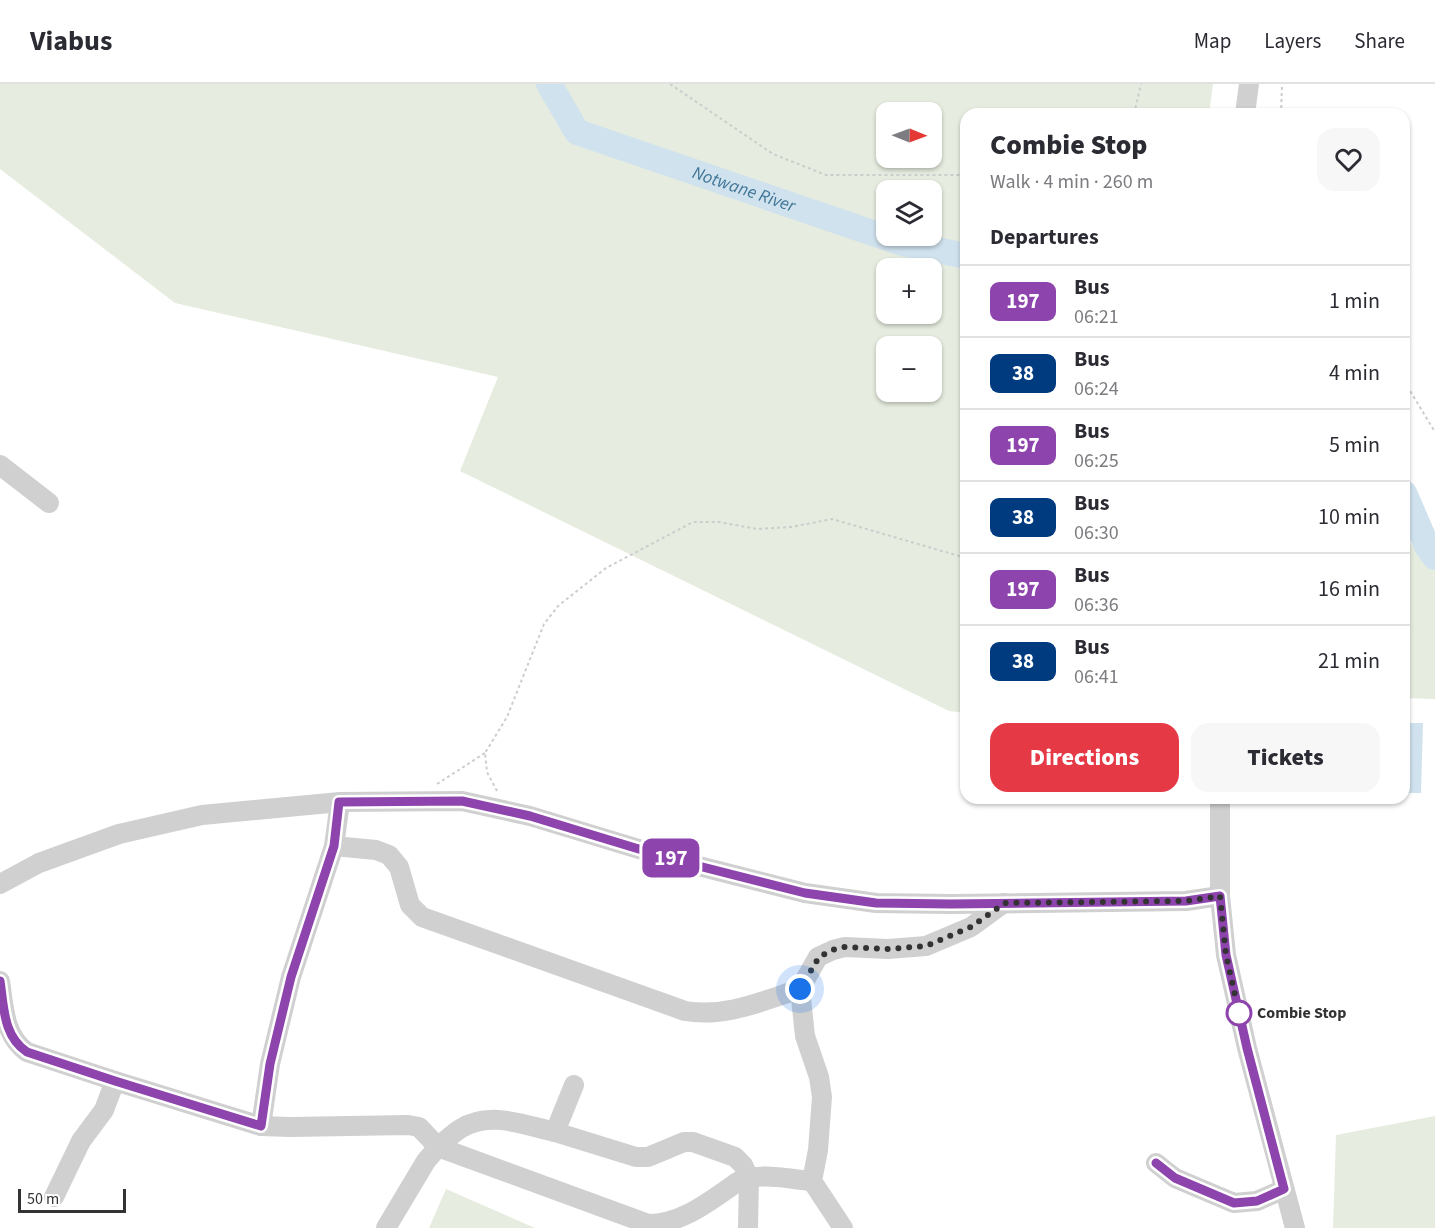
<!DOCTYPE html>
<html lang="en">
<head>
<meta charset="utf-8">
<style>
	body { margin:0; font-family:"Source Sans 3",sans-serif; background:#f7f7f7; color:#2b2b33; height:100vh; display:flex; flex-direction:column; font-size:22px; white-space:nowrap }
	* { box-sizing:border-box; margin:0 }
	p { font-size:20px; color:#7c7c81 }
	.icon { flex:none; width:33px; height:33px; fill:none; stroke:currentColor; stroke-width:2; stroke-linecap:round; stroke-linejoin:round }
	.map { position:relative; flex:1; overflow:hidden }
	.drawer { position:absolute; left:960px; top:24px; width:450px; height:696px; display:flex; flex-direction:column; background:#fff; border-radius:18px; box-shadow:0 2px 4px #0004 }
	.drawer>* { flex:none }
	.badge { padding:0 12px; border-radius:9px; font-size:21px; line-height:39px }
	.needle { width:39px; rotate:91deg }
	.tools { position:absolute; left:876px; top:18px; display:grid; gap:12px }
	.tools a { display:grid; place-items:center; width:66px; height:66px; border-radius:12px; background:#fff; box-shadow:0 2px 4px #0004; font-size:30px }
	.scale { position:absolute; left:18px; bottom:15px; width:108px; box-sizing:border-box; padding-left:6px; border:3px solid #333; border-top:0; font-size:16px; line-height:21px; white-space:nowrap; color:#333; -webkit-text-stroke:4px #fff; paint-order:stroke }
	.you { position:absolute; width:30px; height:30px; margin:-15px; border:4px solid #fff; border-radius:50%; background:#1a73e8; box-shadow:0 0 0 9px #1a73e833 }
	.map>.badge { position:absolute; translate:-50% -50%; box-shadow:0 0 0 3px #fff }
	h2 { padding:0 30px; font-size:22px; line-height:54px }
	.round { display:grid; place-items:center; flex:none; width:63px; height:63px; border-radius:18px; background:#f7f7f7 }
	.summary { display:flex; align-items:center; justify-content:space-between; height:102px; padding:0 30px }
	h1 { font-size:28px; font-weight:800; line-height:45px }
	.action { display:flex; gap:12px; margin-top:auto; padding:12px 30px }
	.action a { flex:1; height:69px; border-radius:18px; background:#e63946; color:#fff; font-size:24px; font-weight:800; line-height:69px; text-align:center }
	.action a+a { background:#f7f7f7; color:#2b2b33 }
	ul { padding:0; list-style:none }
	li { display:flex; align-items:center; gap:18px; height:72px; padding:0 30px; border-top:2px solid #e1e1e2 }
	li div { flex:1 }
	li b { display:block; font-size:22px }
	li em { font-style:normal }
	li .badge { min-width:66px; font-weight:700; text-align:center }
	header { display:flex; align-items:center; gap:36px; box-sizing:border-box; height:84px; padding:0 30px; background:#fff; border-bottom:2px solid #e1e1e2 }
	header strong { font-size:28px }
	nav { display:flex; gap:33px; margin-inline-start:auto; font-size:21px }
	.map>svg:first-child { display:block }
	.green { fill:#e6ecdf; fill-rule:evenodd }
	.water { fill:#cfe2ee }
	.lines { fill:none; stroke-linecap:round; stroke-linejoin:round }
	.river { stroke:#cfe2ee; stroke-width:26 }
	.path { stroke:#cdcdcd; stroke-width:2; stroke-dasharray:3 3; stroke-linecap:butt }
	.minor { stroke:#d0d0d0; stroke-width:20 }
	.line-casing { stroke:#fff; stroke-width:14 }
	.line { stroke:#8e44ad; stroke-width:9 }
	.walk { stroke:#333; stroke-width:6; stroke-dasharray:0 10.8 }
	.stop-dot { fill:#fff; stroke:#8e44ad; stroke-width:3 }
	.labels { text-anchor:middle; dominant-baseline:central; stroke-width:6; stroke-linejoin:round; paint-order:stroke }
	.stop-label { font-size:16px; font-weight:bold; fill:#333; stroke:#fff; text-anchor:start }
	.water-label { font-size:18px; font-style:italic; fill:#3f7597; stroke:#fff }
</style>
</head>
<body>
<header>
<strong>Viabus</strong>
<nav><a>Map</a><a>Layers</a><a>Share</a></nav>
</header>
<div class="map">
<svg width="1435" height="1144" viewBox="0 0 1435 1144">
	<rect width="100%" height="100%" fill="#fff"/>
	<g class="green">
		<path d="M0,0h1213l-4,30h-243v599l-17,-2 -489,-240 38,-94 -323,-74 -175,-134zM886,28h46v46h-46zM886,106h46v46h-46zM932,184v46h-46v-46zM886,262h46v46h-46z"/>
		<polygon points="1404,452 1435,486 1435,615 1404,614"/>
		<polygon points="1435,1032 1435,1144 1333,1144 1336,1051"/>
		<polygon points="446,1105 535,1144 429,1144"/>
	</g>
	<polygon class="water" points="1404,639 1423,639 1421,709 1404,709"/>
	<g class="lines">
		<g class="river">
			<path id="s1" d="M549,0l28,48 325,111 64,13"/>
			<polyline points="1404,409 1427,462 1435,473"/>
		</g>
		<g class="path">
			<polyline points="670,0 773,70 826,91 966,91"/>
			<polyline points="1134,30 1141,0"/>
			<polyline points="1281,30 1282,0"/>
			<polyline points="1404,297 1435,348"/>
			<polyline points="437,700 485,669"/>
			<polyline points="497,707 487,688 485,669 507,633 544,540 558,522 606,484 693,438 719,438 757,445 791,443 832,435 966,474"/>
		</g>
		<g class="minor">
			<polyline points="1245,30 1249,0"/>
			<polyline points="0,381 49,419"/>
			<polyline points="1220,714 1220,812 1226,871 1247,964 1295,1144"/>
			<path d="M334,762l42,4 13,5 10,12 11,38 12,12 263,94c40,7 77,-10 115,-22"/>
			<polyline points="0,800 39,779 119,750 202,731 340,718 462,717 530,732 675,776 805,809 876,819 951,820 1186,817 1220,812"/>
			<path d="M0,897c4,26 4,55 27,71l88,29 146,45 29,1 118,-2 11,2 19,20 -12,14 -40,67"/>
			<polyline points="574,1001 555,1048 636,1073 648,1073 684,1058 693,1058 735,1073 743,1081 749,1094 748,1144"/>
			<polyline points="261,1042 270,980 291,893 334,762 340,718"/>
			<path d="M555,1048c-31,-7 -66,-22 -95,-3 -8,5 -15,12 -22,18l210,77c35,0 63,-24 91,-43 24,-9 48,-2 73,0"/>
			<polyline points="1156,1079 1175,1094 1234,1119 1257,1117 1284,1105"/>
			<polyline points="54,1113 81,1057 104,1026 115,997"/>
			<polyline points="843,1144 812,1097 818,1066 822,1013 819,993 805,952 800,905 818,873 833,866 845,863 888,865 926,862 971,843 1004,819"/>
		</g>
	</g>
	<g class="lines">
		<g class="line-casing">
			<path id="line" d="M0,897c4,26 3,55 27,71l88,29 146,45 9,-62 21,-87 43,-131 5,-44 123,-1 68,15 145,44 130,33 71,10 75,1 235,-3 34,-5 6,59 21,93 37,141 -27,12 -23,2 -59,-25 -19,-15"/>
		</g>
		<use href="#line" class="line"/>
		<polyline class="walk" points="800,905 819,873 832,866 845,863 888,865 926,862 971,843 1005,819 1186,817 1220,812 1226,871 1239,929"/>
	</g>
	<circle class="stop-dot" cx="1239" cy="929" r="12"/>
	<g class="labels">
		<g class="stop-label">
			<text x="1257" y="929">Combie Stop</text>
		</g>
		<g class="water-label">
			<text stroke="none"><textPath href="#s1" startOffset="232">Notwane River</textPath></text>
		</g>
	</g>
</svg>
<div class="tools">
<a><svg class="needle" viewBox="-14 -14 28 28"><path d="M0-13l5 13h-10z" fill="#e53935"/><path d="M0 13l5-13h-10z" fill="#7c7c81"/></svg></a>
<a><svg class="icon" aria-label="layers" viewBox="0 0 24 24"><path d="M12 4l9 5-9 5-9-5zM3 14l9 5 9-5"/></svg></a>
<a>+</a>
<a>−</a>
</div>
<div class="scale">50 m</div>
<div class="you" style="left:800px;top:905px"></div>
<b class="badge" style="left:671px;top:774px;background:#8e44ad;color:#fff">197</b>
<section class="drawer">
<div class="summary"><div><h1>Combie Stop</h1><p>Walk · 4 min · 260 m</p></div><a class="round"><svg class="icon" aria-label="heart" viewBox="0 0 24 24"><path d="M12 20l-8-8c-3-5 5-10 8-4 3-6 11-1 8 4z"/></svg></a></div>
<h2>Departures</h2>
<ul>
<li><span class="badge" style="background:#8e44ad;color:#fff">197</span><div><b>Bus</b><p>06:21</p></div><em>1 min</em></li>
<li><span class="badge" style="background:#003b80;color:#fff">38</span><div><b>Bus</b><p>06:24</p></div><em>4 min</em></li>
<li><span class="badge" style="background:#8e44ad;color:#fff">197</span><div><b>Bus</b><p>06:25</p></div><em>5 min</em></li>
<li><span class="badge" style="background:#003b80;color:#fff">38</span><div><b>Bus</b><p>06:30</p></div><em>10 min</em></li>
<li><span class="badge" style="background:#8e44ad;color:#fff">197</span><div><b>Bus</b><p>06:36</p></div><em>16 min</em></li>
<li><span class="badge" style="background:#003b80;color:#fff">38</span><div><b>Bus</b><p>06:41</p></div><em>21 min</em></li>
</ul>
<div class="action"><a>Directions</a><a>Tickets</a></div>
</section>
</div>
</body>
</html>
